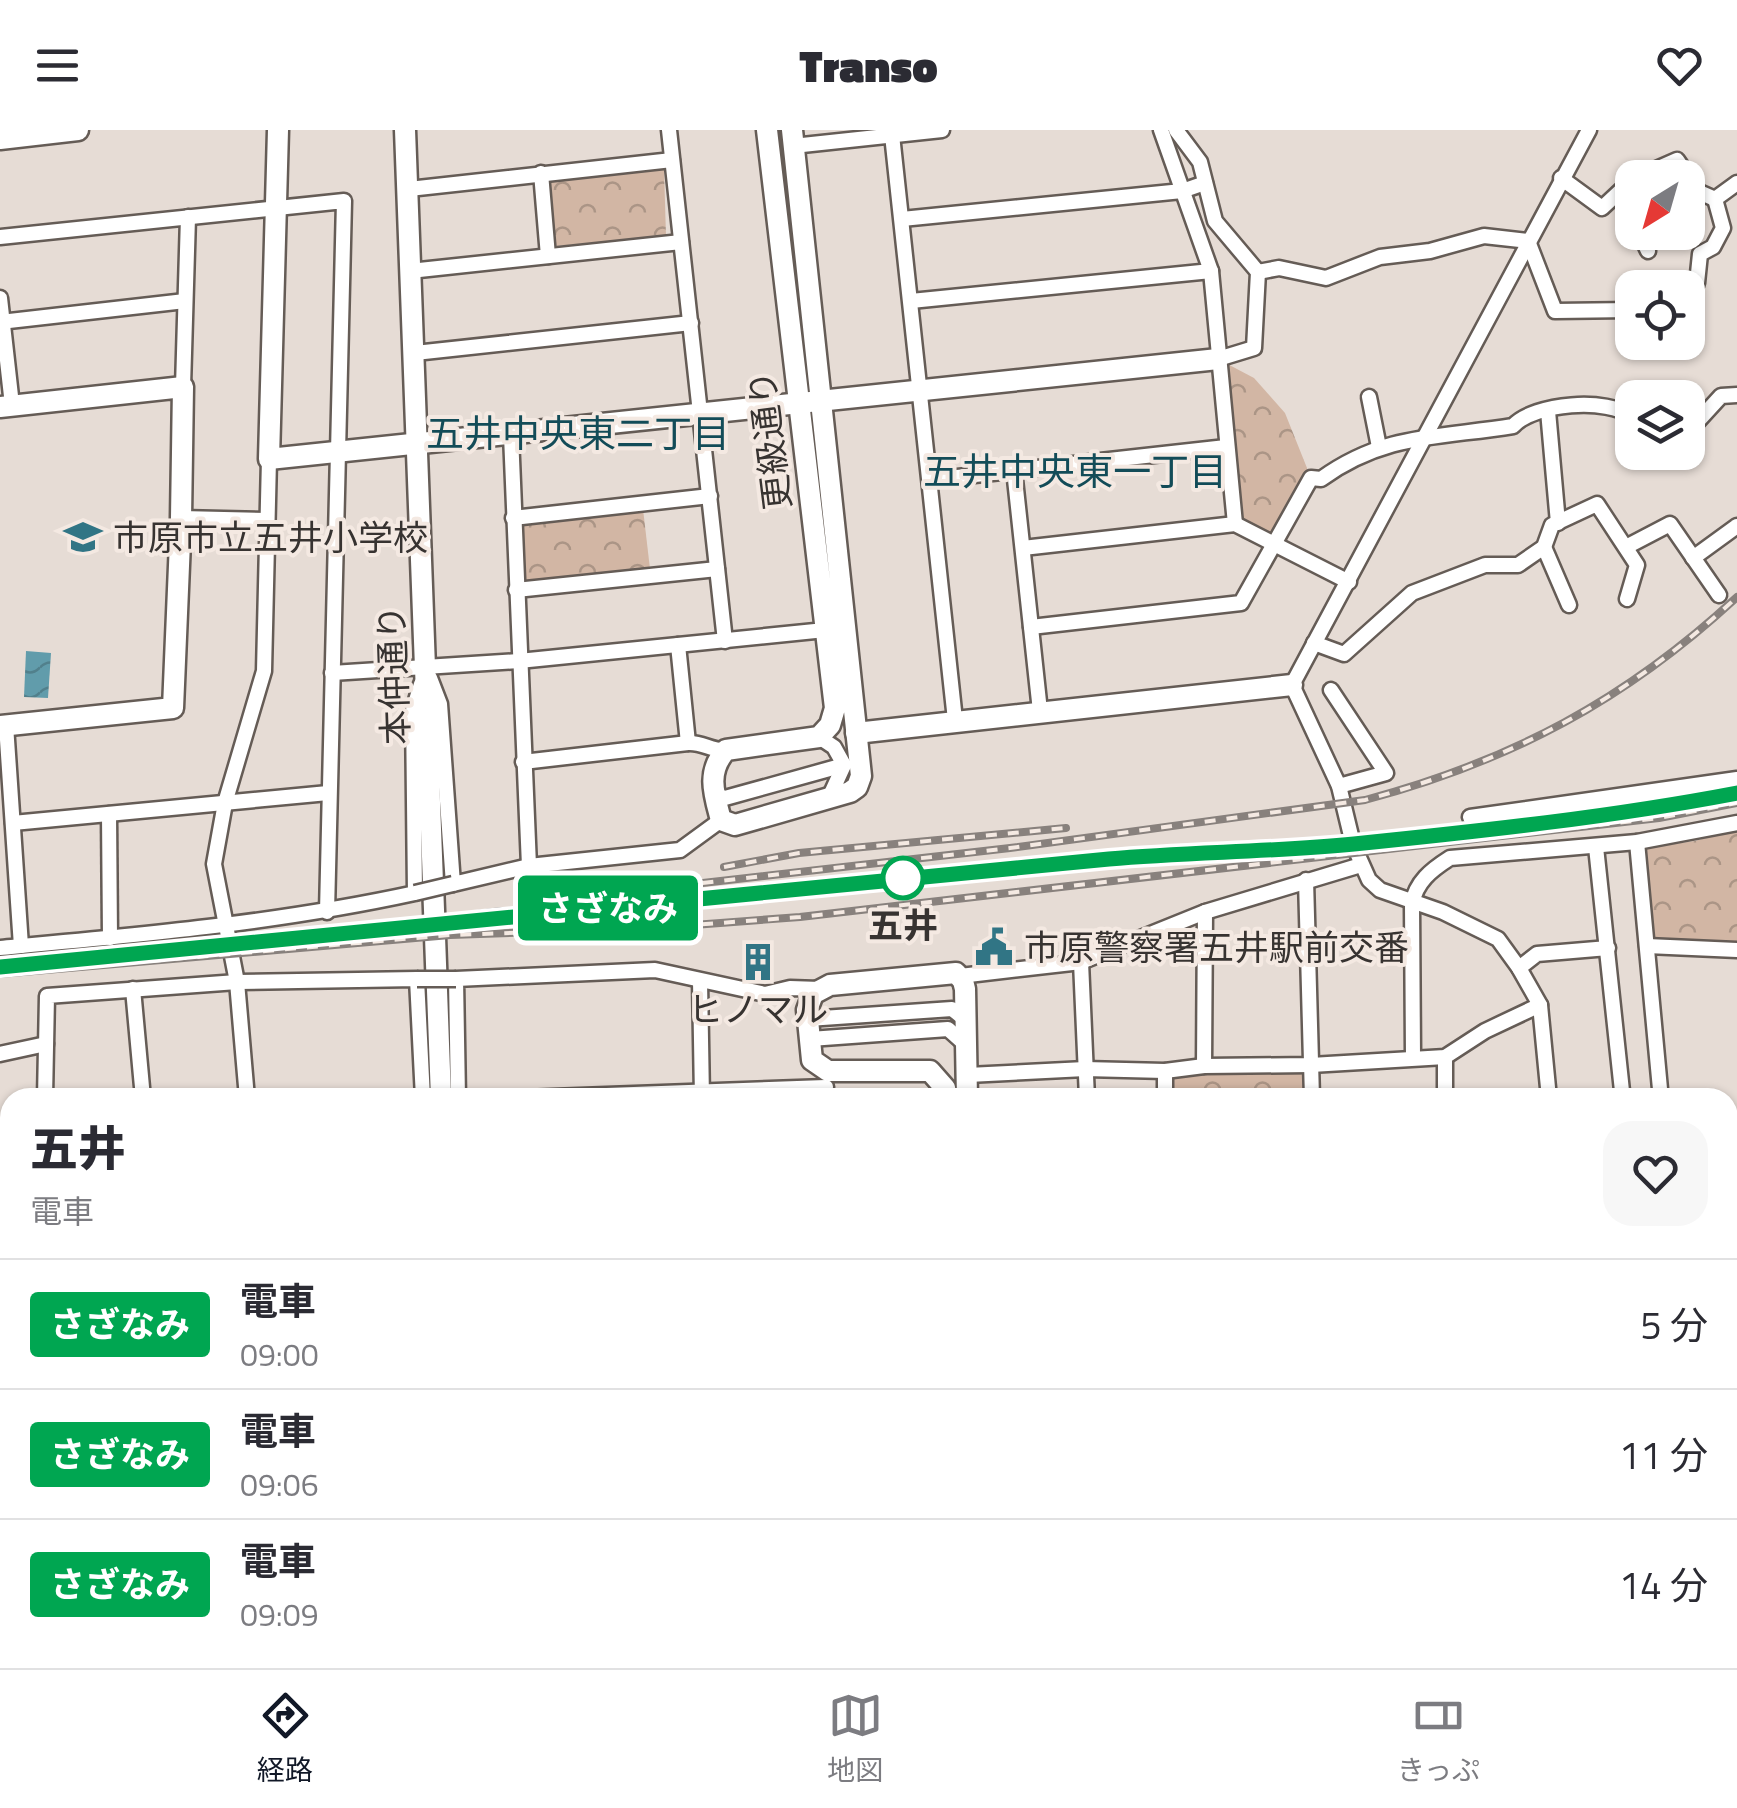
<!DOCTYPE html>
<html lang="ja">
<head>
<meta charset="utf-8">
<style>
	body { margin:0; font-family:"Titillium Web","Noto Sans JP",sans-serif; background:#f7f7f7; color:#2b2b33; height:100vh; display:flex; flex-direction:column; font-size:38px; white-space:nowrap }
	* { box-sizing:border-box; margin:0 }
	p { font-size:32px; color:#7c7c81 }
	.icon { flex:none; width:55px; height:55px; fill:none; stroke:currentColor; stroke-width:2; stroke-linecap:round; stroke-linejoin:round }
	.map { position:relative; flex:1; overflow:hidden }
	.side { position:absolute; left:0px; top:958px; width:1738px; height:582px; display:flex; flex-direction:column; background:#fff; border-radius:30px 30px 0 0; box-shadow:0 2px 8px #0004 }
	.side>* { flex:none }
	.badge { padding:0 20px; border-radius:8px; font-size:35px; line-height:65px }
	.needle { width:65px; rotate:217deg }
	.tools { position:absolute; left:1615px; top:30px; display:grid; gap:20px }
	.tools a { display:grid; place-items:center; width:90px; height:90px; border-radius:20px; background:#fff; box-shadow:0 2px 8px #0004; font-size:50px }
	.map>.badge { position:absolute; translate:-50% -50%; box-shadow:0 0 0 5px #fff }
	.round { display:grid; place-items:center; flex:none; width:105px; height:105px; border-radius:30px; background:#f7f7f7 }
	.summary { display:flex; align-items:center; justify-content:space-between; height:170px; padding:0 30px }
	h1 { font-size:48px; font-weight:800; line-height:75px }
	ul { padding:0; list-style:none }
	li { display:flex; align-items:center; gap:30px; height:130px; padding:0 30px; border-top:2px solid #e1e1e2 }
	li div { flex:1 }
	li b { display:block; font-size:38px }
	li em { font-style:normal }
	li .badge { min-width:110px; font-weight:700; text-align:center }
	header { display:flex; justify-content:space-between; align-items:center; height:130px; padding:0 30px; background:#fff; font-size:45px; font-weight:800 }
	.dock { display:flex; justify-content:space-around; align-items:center; height:140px; border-top:2px solid #e1e1e2; background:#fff; font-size:28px; color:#7c7c81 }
	.dock a { display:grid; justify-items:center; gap:5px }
	.dock .current { color:#111827 }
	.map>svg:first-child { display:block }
	.park { fill:url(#park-crowns) }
	.water { fill:url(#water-waves) }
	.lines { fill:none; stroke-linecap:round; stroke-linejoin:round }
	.street-casing { stroke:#655c56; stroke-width:19 }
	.secondary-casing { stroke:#655c56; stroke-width:25 }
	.primary-casing { stroke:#317380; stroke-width:28 }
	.street { stroke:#fff; stroke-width:14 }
	.secondary { stroke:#fff; stroke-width:20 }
	.primary { stroke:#82bfcd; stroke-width:22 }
	.rail-casing { stroke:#88817d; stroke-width:8 }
	.rail { stroke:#f4e9e2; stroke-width:4; stroke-dasharray:11; stroke-linecap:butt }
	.street-bridge-casing { stroke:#655c56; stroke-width:19; stroke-linecap:butt }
	.street-bridge { stroke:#fff; stroke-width:14 }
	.line-casing { stroke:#fff; stroke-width:22 }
	.line { stroke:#00a651; stroke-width:15 }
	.stop-dot { fill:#fff; stroke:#00a651; stroke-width:5 }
	.labels { text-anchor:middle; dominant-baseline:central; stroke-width:8; stroke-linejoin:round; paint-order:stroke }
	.street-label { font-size:35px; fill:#373331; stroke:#f4e9e2 }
	.poi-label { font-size:35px; fill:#373331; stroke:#f4e9e2; text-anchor:start }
	.stop-label { font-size:35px; font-weight:bold; fill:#373331; stroke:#f4e9e2 }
	.neighbourhood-label { font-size:38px; fill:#134c58; stroke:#f4e9e2 }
</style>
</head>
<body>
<header><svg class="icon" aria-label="menu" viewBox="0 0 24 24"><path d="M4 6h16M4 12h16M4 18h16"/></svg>Transo<svg class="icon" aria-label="heart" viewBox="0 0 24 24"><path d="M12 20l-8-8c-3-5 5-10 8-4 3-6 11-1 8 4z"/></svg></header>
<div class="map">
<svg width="1737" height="1538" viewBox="0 0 1737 1538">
	<defs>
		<pattern id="park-crowns" width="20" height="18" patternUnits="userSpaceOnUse" patternTransform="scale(2.5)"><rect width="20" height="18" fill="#d2b6a4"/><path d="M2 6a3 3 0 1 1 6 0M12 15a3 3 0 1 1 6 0" fill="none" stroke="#ab9586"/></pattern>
		<pattern id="water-waves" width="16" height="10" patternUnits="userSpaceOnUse" patternTransform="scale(2.5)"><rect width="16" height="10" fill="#619cab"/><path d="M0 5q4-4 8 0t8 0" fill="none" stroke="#51808c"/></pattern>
	</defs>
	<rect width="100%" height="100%" fill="#e6dcd5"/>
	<g class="park">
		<polygon points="659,35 664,39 666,106 557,116 550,112 546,51 550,47"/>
		<polygon points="1218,229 1254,248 1285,283 1311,348 1273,413 1235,394"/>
		<polygon points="643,379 650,439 523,453 519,394"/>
		<polygon points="1737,699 1737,814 1652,811 1643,722 1645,718 1695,711"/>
		<polygon points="1295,940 1304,946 1304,967 1172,967 1172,951 1176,944"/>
	</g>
	<polygon class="water" points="26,521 51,523 48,568 24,567"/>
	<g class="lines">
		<g class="street-casing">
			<g id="street">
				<polyline points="669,0 725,511"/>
				<polyline points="1161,0 1211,141 1235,394"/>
				<polyline points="1176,0 1200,32 1215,91 1258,142 1254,218 1218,229"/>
				<polyline points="892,5 955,590"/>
				<polyline points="793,16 942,0"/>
				<polyline points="541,43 548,126"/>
				<polyline points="1561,48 1602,78 1632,50"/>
				<polyline points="1636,48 1677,30 1699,62 1715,69 1737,53"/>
				<polyline points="409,59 672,30"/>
				<polyline points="1619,63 1632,89"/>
				<polyline points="902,89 1182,61 1205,53"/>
				<polyline points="1639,102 1648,121"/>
				<polyline points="0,107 344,71 327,782"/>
				<polyline points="410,141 681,112"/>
				<polyline points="1258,142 1279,138 1326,148 1380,127 1430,121 1484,106 1528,111 1555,181 1632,180"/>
				<polyline points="1697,153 1700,124 1713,117 1723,98 1715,69"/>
				<polyline points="0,168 12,275"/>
				<polyline points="911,171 1211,141"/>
				<polyline points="0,192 185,171"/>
				<polyline points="415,223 691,193"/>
				<polyline points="183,257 188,87"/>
				<polyline points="1369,267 1379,317"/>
				<polyline points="1548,281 1558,393"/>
				<polyline points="1688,302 1721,266 1737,265"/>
				<polyline points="511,305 529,736"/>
				<polyline points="1014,340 1040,581"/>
				<polyline points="930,350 1226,317"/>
				<polyline points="181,388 267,390"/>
				<polyline points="513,388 710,366"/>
				<polyline points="1544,417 1569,475"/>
				<polyline points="1626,417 1670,394 1719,465"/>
				<polyline points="1023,418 1235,394 1349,452"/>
				<polyline points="1693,428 1737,396"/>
				<polyline points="516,460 717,439"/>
				<path d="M1031,497l210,-24 70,-125 10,1c64,-46 118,-41 192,-53 21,-23 95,-29 119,-9"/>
				<polyline points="1314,513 1344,524 1412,463 1485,435 1518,435 1544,417 1552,395 1597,374 1637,435 1627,469"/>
				<polyline points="678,515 688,613"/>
				<polyline points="332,543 519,531 825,500"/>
				<polyline points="430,548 440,574 453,754 529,736 680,720 721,690"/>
				<polyline points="1331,560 1386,643 1339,656"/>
				<polyline points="6,595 21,816"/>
				<polyline points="819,607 834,617 844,635 829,668"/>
				<path d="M523,632l165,-19c15,-1 23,8 38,7"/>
				<polyline points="714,664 725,668 844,635"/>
				<polyline points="109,684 110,808"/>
				<polyline points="1470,687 1737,649"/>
				<polyline points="13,693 328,663"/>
				<polyline points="1637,712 1660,959 1657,968"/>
				<polyline points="1596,717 1622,961 1627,968"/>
				<polyline points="1306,750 1312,968"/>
				<polyline points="1647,816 1737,820"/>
				<path d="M0,818c140,-13 277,-25 415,-55l-2,-183 8,-26"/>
				<polyline points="1081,832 1087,968"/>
				<polyline points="1519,838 1537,824 1608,818"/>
				<polyline points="960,846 1081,832 1205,782 1361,735"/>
				<polyline points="700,851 702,968"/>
				<polyline points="133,859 143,968"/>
				<polyline points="808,889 952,879 967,891"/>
				<polyline points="810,909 948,899 967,916"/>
				<polyline points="0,924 46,914"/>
				<path d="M1413,927l-1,-153c4,-22 19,-34 38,-46l187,-16 100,-19"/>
				<polyline points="1445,927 1445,968"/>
				<polyline points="1204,936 1205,782"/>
				<polyline points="968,945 1085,939 1165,941 1204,936 1311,935 1445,927 1485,901 1540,875"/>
				<polyline points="45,968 47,866 237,852 417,849 423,968"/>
				<polyline points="247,968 237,852 214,734 225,673 264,541 269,329"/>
				<polyline points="458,968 456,849 655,840 765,864 790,858 820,859"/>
				<polyline points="524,968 826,957"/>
				<polyline points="1165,968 1165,941"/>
				<polyline points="1549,968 1540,875 1519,838 1498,809 1443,782 1380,760 1369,750 1353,714 1339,656 1292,555 1589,0"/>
				<polyline points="0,1100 10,1097"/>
				<polyline points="0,1298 10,1295"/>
				<polyline points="1728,1309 1737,1308"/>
				<polyline points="1728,1419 1737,1421"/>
				<polyline points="0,1506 10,1506"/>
				<polyline points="203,1530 206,1538"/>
				<polyline points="1415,1530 1416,1538"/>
				<polyline points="1514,1530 1514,1538"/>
				<polyline points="1607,1530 1607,1538"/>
				<polyline points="1704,1530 1705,1538"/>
				<polyline points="831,1538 831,1530"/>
				<polyline points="1088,1538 1088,1530"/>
			</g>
		</g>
		<g class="secondary-casing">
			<g id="secondary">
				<polyline points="278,0 269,329 1218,229"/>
				<polyline points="405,0 441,968"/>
				<path d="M767,0l68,578 -5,17 -11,12 -93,13c-20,22 -12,44 -5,70l14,5 115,-33 7,-5 4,-11 -69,-646"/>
				<polyline points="0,9 78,0"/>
				<polyline points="0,277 183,257 181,388 173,578 0,596"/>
				<polyline points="856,603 1292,555"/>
				<polyline points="947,968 945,958 930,941 828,941 812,930 807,880 813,864 830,855 956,843 963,851 965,859 967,968"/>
				<polyline points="1728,1132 1737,1132"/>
				<polyline points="0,1203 10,1200"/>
				<polyline points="466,1538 466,1530"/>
			</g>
		</g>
		<g class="primary-casing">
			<g id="primary">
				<polyline points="0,1435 10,1389"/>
				<polyline points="948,1530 948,1538"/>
				<polyline points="969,1530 969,1538"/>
			</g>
		</g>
		<use href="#street" class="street"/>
		<use href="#secondary" class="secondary"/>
		<use href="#primary" class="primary"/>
		<g class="rail-casing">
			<g id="rail">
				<polyline points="724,737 799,723 1066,698"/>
				<path d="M615,763l395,-45 355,-48c146,-39 261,-100 372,-203"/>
				<path d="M488,791c268,-31 537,-56 806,-73"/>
				<polyline points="417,792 501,781"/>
				<polyline points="0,844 450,805 653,798 800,787 1659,688 1737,673"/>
			</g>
		</g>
		<use href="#rail" class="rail"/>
		<g class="street-bridge-casing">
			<g id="street-bridge">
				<polyline points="415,763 453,754"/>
				<polyline points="417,849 456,849"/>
			</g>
		</g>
		<use href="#street-bridge" class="street-bridge"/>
	</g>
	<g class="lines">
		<g class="line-casing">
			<path id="line" d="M0,837c370,-33 739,-75 1109,-108 82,-7 164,-7 245,-15 128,-13 257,-27 383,-51"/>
		</g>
		<use href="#line" class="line"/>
	</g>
	<defs>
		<g id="school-bare" transform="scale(3)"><path d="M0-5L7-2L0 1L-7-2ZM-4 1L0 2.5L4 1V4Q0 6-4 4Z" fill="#317585" stroke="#f4e9e2" stroke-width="2.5" paint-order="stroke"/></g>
		<g id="civic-bare" transform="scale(3)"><path d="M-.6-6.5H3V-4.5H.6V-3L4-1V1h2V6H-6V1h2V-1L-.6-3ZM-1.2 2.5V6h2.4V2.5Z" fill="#317585" stroke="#f4e9e2" stroke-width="2.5" paint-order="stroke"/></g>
		<g id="building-bare" transform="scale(3)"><path d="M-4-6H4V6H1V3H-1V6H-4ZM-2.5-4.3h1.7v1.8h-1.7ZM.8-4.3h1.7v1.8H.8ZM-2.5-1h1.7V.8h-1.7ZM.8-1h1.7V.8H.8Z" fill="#317585" stroke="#f4e9e2" stroke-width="2.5" paint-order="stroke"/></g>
	</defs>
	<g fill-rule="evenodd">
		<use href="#school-bare" x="83" y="407"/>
		<use href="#civic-bare" x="994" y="817"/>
		<use href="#building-bare" x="758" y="832"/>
	</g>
	<circle class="stop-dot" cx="903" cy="748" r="20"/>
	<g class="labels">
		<g class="street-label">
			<text transform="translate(769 310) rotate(-97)">更級通り</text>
			<text transform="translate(393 545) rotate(-92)">本仲通り</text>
		</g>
		<g class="poi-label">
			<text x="113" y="407">市原市立五井小学校</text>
			<text x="1024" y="817">市原警察署五井駅前交番</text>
			<text x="758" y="879" text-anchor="middle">ヒノマル</text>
		</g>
		<g class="stop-label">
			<text x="903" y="795">五井</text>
		</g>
		<g class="neighbourhood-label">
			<text x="578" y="303">五井中央東二丁目</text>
			<text x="1075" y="341">五井中央東一丁目</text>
		</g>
	</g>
</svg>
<div class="tools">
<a><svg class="needle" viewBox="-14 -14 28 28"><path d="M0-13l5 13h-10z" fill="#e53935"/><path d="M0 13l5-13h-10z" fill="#7c7c81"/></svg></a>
<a><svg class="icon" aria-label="locate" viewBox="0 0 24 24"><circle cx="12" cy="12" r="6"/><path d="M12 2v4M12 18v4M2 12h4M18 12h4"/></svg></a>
<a><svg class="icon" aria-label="layers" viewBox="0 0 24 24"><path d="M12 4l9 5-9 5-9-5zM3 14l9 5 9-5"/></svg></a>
</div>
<b class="badge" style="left:608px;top:778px;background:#00a651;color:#fff">さざなみ</b>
<section class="side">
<div class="summary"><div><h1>五井</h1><p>電車</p></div><a class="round"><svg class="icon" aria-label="heart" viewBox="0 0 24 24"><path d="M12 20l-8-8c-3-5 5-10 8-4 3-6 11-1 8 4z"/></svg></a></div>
<ul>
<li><span class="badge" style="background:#00a651;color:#fff">さざなみ</span><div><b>電車</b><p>09:00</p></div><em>5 分</em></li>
<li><span class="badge" style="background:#00a651;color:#fff">さざなみ</span><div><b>電車</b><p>09:06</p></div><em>11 分</em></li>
<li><span class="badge" style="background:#00a651;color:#fff">さざなみ</span><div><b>電車</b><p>09:09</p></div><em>14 分</em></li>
</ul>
</section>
</div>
<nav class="dock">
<a class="current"><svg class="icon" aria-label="directions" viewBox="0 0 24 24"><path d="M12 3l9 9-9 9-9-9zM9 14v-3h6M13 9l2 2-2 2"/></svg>経路</a>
<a><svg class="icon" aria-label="map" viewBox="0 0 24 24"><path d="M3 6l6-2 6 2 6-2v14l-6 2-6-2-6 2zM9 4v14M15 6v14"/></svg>地図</a>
<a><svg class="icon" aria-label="tickets" viewBox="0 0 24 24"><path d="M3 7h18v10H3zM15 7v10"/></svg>きっぷ</a>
</nav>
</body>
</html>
